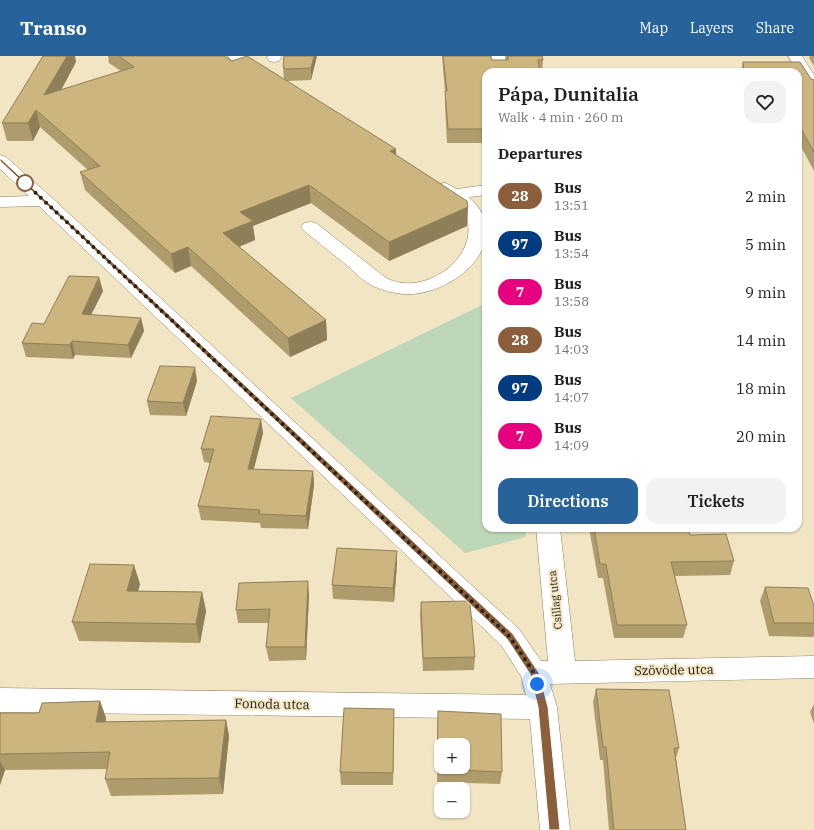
<!DOCTYPE html>
<html lang="en">
<head>
<meta charset="utf-8">
<style>
	body { margin:0; font-family:"IBM Plex Serif",serif; background:#f2f2f2; color:#202124; height:100vh; display:flex; flex-direction:column; font-size:15px; white-space:nowrap }
	* { box-sizing:border-box; margin:0 }
	p { font-size:13px; color:#757577 }
	.icon { flex:none; width:22px; height:22px; fill:none; stroke:currentColor; stroke-width:2; stroke-linecap:round; stroke-linejoin:round }
	.map { position:relative; flex:1; overflow:hidden }
	.panel { position:absolute; left:482px; top:12px; width:320px; height:464px; display:flex; flex-direction:column; background:#fff; border-radius:12px; box-shadow:0 1px 3px #0004 }
	.panel>* { flex:none }
	.badge { padding:0 8px; border-radius:13px; font-size:14px; line-height:26px }
	.buttons { position:absolute; left:434px; top:682px; display:grid; gap:8px }
	.buttons a { display:grid; place-items:center; width:36px; height:36px; border-radius:8px; background:#fff; box-shadow:0 1px 3px #0004; font-size:20px }
	.you { position:absolute; width:20px; height:20px; margin:-10px; border:3px solid #fff; border-radius:50%; background:#1a73e8; box-shadow:0 0 0 6px #1a73e833 }
	.map>.badge { position:absolute; translate:-50% -50%; box-shadow:0 0 0 2px #fff }
	h2 { padding:0 16px; font-size:15px; line-height:36px }
	.round { display:grid; place-items:center; flex:none; width:42px; height:42px; border-radius:12px; background:#f2f2f2 }
	.head { display:flex; align-items:center; justify-content:space-between; height:68px; padding:0 16px }
	h1 { font-size:19px; font-weight:600; line-height:30px }
	.primary-button { display:flex; gap:8px; margin-top:auto; padding:8px 16px }
	.primary-button a { flex:1; height:46px; border-radius:12px; background:#27639a; color:#fff; font-size:16px; font-weight:600; line-height:46px; text-align:center }
	.primary-button a+a { background:#f2f2f2; color:#202124 }
	ul { padding:0; list-style:none }
	li { display:flex; align-items:center; gap:12px; height:48px; padding:0 16px }
	li div { flex:1 }
	li b { display:block; font-size:15px }
	li em { font-style:normal }
	li .badge { min-width:44px; font-weight:700; text-align:center }
	header { display:flex; align-items:center; gap:24px; box-sizing:border-box; height:56px; padding:0 20px; background:#27639a; color:#fff }
	header strong { font-size:19px }
	nav { display:flex; gap:22px; margin-inline-start:auto; font-size:14px }
	.map>svg:first-child { display:block }
	.green { fill:#bed7b8 }
	.lines { fill:none; stroke-linecap:round; stroke-linejoin:round }
	.minor-casing { stroke:#8d8063; stroke-width:1 }
	.minor { fill:#fff; fill-rule:evenodd }
	.wall { fill:#af9c6c }
	.shaded-wall { fill:#8f7f58 }
	.building { fill:#ccb57e; stroke:#8f7f58; fill-rule:evenodd }
	.line { fill:#8b5e3c; stroke:#fff }
	.walk { stroke:#272216; stroke-width:4; stroke-dasharray:0 7.2 }
	.stop-dot { fill:#fff; stroke:#8b5e3c; stroke-width:2 }
	.labels { text-anchor:middle; dominant-baseline:central; stroke-width:4; stroke-linejoin:round; paint-order:stroke }
	.street-label { font-size:11px; fill:#272216; stroke:#f2e5c4 }
	.near-street-label { font-size:13px; fill:#272216; stroke:#f2e5c4 }
</style>
</head>
<body>
<header>
<strong>Transo</strong>
<nav><a>Map</a><a>Layers</a><a>Share</a></nav>
</header>
<div class="map">
<svg width="814" height="774" viewBox="0 0 814 774">
	<rect width="100%" height="100%" fill="#f2e5c4"/>
	<polygon class="green" points="486,247 486,472 526,472 526,481 465,497 291,342"/>
	<g class="lines">
		<g class="minor-casing">
			<g id="minor">
				<polygon points="228,0 245,0 270,16 272,19 270,22 265,23 260,22 230,3"/>
				<polygon points="268,0 282,0 279,5 274,6 269,5 267,2"/>
				<polygon points="491,0 505,0 506,16 492,16"/>
				<polygon points="788,0 802,0 814,19 814,35 809,34"/>
				<polygon points="0,99 6,101 51,141 519,573 541,605 548,605 536,472 560,472 575,605 814,600 814,622 550,628 557,651 570,774 540,774 530,663 0,656 0,632 526,639 521,620 501,589 39,150 0,151 0,141 29,140 0,113"/>
				<path d="M445,127l12,6 29,-4v10l-17,2c51,46 -22,106 -73,96 -8,-1 -16,-4 -23,-7 -9,-4 -17,-12 -24,-19 -15,-12 -30,-24 -45,-36l-3,-4 3,-4 6,-1 6,1 70,55c8,4 17,6 27,5 32,-3 65,-34 53,-68 -5,-13 -22,-16 -29,-27l2,-4z"/>
			</g>
		</g>
		<use href="#minor" class="minor"/>
	</g>
	<g class="wall">
		<polygon points="108,0 224,0 232,5 396,93 396,99 468,151 467,170 389,205 311,147 253,170 255,184 239,191 326,264 327,284 290,301 191,210 175,217 85,134 80,116 88,114 40,71 33,85 7,85 2,67 76,6 61,34 121,15 109,7"/>
		<polygon points="284,0 317,0 311,24 287,25 284,23 283,11"/>
		<polygon points="442,0 491,0 492,4 506,4 506,0 542,0 543,4 542,16 486,16 486,87 447,87 445,48 445,35"/>
		<polygon points="810,0 814,0 814,10 809,2"/>
		<polygon points="743,6 800,6 811,23 814,24 814,115 798,85 798,16 741,16"/>
		<polygon points="103,235 91,259 141,262 144,275 131,302 75,299 73,303 26,301 22,287 44,268"/>
		<polygon points="197,325 186,360 150,359 147,345"/>
		<polygon points="263,377 254,413 313,415 314,429 308,473 261,472 260,467 201,464 198,450 210,407 204,406 201,393"/>
		<polygon points="589,472 688,472 690,479 734,505 730,519 675,520 687,569 683,582 614,582 603,522 598,522"/>
		<polygon points="397,495 397,508 394,546 333,543 332,529"/>
		<polygon points="140,528 138,535 202,536 206,555 200,587 79,585 72,566"/>
		<polygon points="765,531 814,550 814,580 813,581 769,580 760,545"/>
		<polygon points="309,539 306,604 269,605 266,591 269,567 238,567 236,554"/>
		<polygon points="421,546 475,601 474,614 423,615 420,560"/>
		<polygon points="596,633 679,692 676,702 686,774 609,774 603,704 600,704 593,646"/>
		<polygon points="100,645 106,662 106,666 226,664 229,680 223,738 111,740 105,723 107,713 5,714 0,729 0,657 39,657"/>
		<polygon points="814,648 814,668 810,656"/>
		<polygon points="394,653 393,729 341,729 340,716"/>
		<polygon points="438,655 502,716 500,728 437,726"/>
	</g>
	<g class="shaded-wall">
		<polygon points="67,0 75,0 76,6 49,56 44,39"/>
		<polygon points="314,0 317,0 311,24 311,12"/>
		<polygon points="36,54 40,71 33,85 28,67"/>
		<polygon points="396,93 396,111 390,95"/>
		<polygon points="309,129 311,147 253,170 255,184 226,196 223,177 240,156"/>
		<polygon points="468,151 467,170 389,205 389,186"/>
		<polygon points="188,191 191,210 175,217 171,198"/>
		<polygon points="99,221 103,235 85,271 82,258"/>
		<polygon points="141,262 144,275 131,302 128,289"/>
		<polygon points="326,264 327,284 290,301 288,282"/>
		<polygon points="72,285 75,299 73,303 70,289"/>
		<polygon points="195,311 197,325 186,360 183,347"/>
		<polygon points="261,363 263,377 250,427 248,413"/>
		<polygon points="313,415 314,429 308,473 306,460"/>
		<polygon points="397,495 397,508 394,546 393,532"/>
		<polygon points="134,509 140,528 133,554 127,535"/>
		<polygon points="308,525 309,539 306,604 305,591"/>
		<polygon points="202,536 206,555 200,587 196,568"/>
		<polygon points="100,645 106,662 102,682 96,666"/>
		<polygon points="394,653 394,665 393,729 393,717"/>
		<polygon points="226,664 229,680 223,738 219,722"/>
		<polygon points="0,705 5,714 0,729"/>
	</g>
	<g class="building">
		<polygon points="43,0 67,0 44,39 134,11 119,0 224,0 232,5 247,0 396,93 390,95 467,145 468,151 389,186 309,129 240,156 253,165 223,177 326,264 288,282 188,191 171,198 80,116 100,110 36,54 28,67 2,67"/>
		<polygon points="284,0 314,0 311,12 286,13 283,11"/>
		<polygon points="443,0 491,0 492,4 508,4 508,0 542,0 543,4 538,4 540,16 486,16 486,73 448,73 445,35 447,35"/>
		<polygon points="743,6 800,6 811,23 814,24 814,96 798,67 798,16 744,16"/>
		<polygon points="69,220 99,221 82,258 141,262 128,289 72,285 70,289 22,287 32,267 44,268"/>
		<polygon points="160,310 195,311 183,347 147,345"/>
		<polygon points="211,360 261,363 248,413 313,415 306,460 259,458 260,454 198,450 214,393 201,393"/>
		<polygon points="594,472 688,472 690,479 726,478 734,505 671,506 687,569 617,569 606,508 600,508"/>
		<polygon points="337,492 397,495 393,532 332,529"/>
		<polygon points="90,508 134,509 127,535 202,536 196,568 72,566"/>
		<polygon points="308,525 305,591 266,591 270,553 236,554 239,527"/>
		<polygon points="765,531 808,532 814,550 814,567 774,567"/>
		<polygon points="468,545 470,547 475,601 423,602 421,546"/>
		<polygon points="596,633 669,634 679,692 674,692 686,774 614,774 606,691 603,691"/>
		<polygon points="100,645 96,666 226,664 219,722 105,723 110,696 0,698 0,657 39,657 42,647"/>
		<polygon points="344,652 394,653 393,717 340,716"/>
		<path d="M438,655l63,3 1,58 -65,-3zM441,689h22v22h-22z"/>
	</g>
	<polygon class="line" points="0,102 513,578 539,617 548,651 560,774 549,774 538,651 530,618 507,583 0,105"/>
	<g class="lines">
		<polyline class="walk" points="25,127 510,581 534,617 537,628"/>
	</g>
	<circle class="stop-dot" cx="25" cy="127" r="8"/>
	<g class="labels">
		<g class="street-label">
			<text transform="translate(555 544) rotate(-96)">Csillag utca</text>
		</g>
		<g class="near-street-label">
			<text transform="translate(674 614) rotate(-1)">Szövöde utca</text>
			<text transform="translate(272 648) rotate(1)">Fonoda utca</text>
		</g>
	</g>
</svg>
<div class="buttons">
<a>+</a>
<a>−</a>
</div>
<div class="you" style="left:537px;top:628px"></div>
<section class="panel">
<div class="head"><div><h1>Pápa, Dunitalia</h1><p>Walk · 4 min · 260 m</p></div><a class="round"><svg class="icon" aria-label="heart" viewBox="0 0 24 24"><path d="M12 20l-8-8c-3-5 5-10 8-4 3-6 11-1 8 4z"/></svg></a></div>
<h2>Departures</h2>
<ul>
<li><span class="badge" style="background:#8b5e3c;color:#fff">28</span><div><b>Bus</b><p>13:51</p></div><em>2 min</em></li>
<li><span class="badge" style="background:#003b80;color:#fff">97</span><div><b>Bus</b><p>13:54</p></div><em>5 min</em></li>
<li><span class="badge" style="background:#e6007e;color:#fff">7</span><div><b>Bus</b><p>13:58</p></div><em>9 min</em></li>
<li><span class="badge" style="background:#8b5e3c;color:#fff">28</span><div><b>Bus</b><p>14:03</p></div><em>14 min</em></li>
<li><span class="badge" style="background:#003b80;color:#fff">97</span><div><b>Bus</b><p>14:07</p></div><em>18 min</em></li>
<li><span class="badge" style="background:#e6007e;color:#fff">7</span><div><b>Bus</b><p>14:09</p></div><em>20 min</em></li>
</ul>
<div class="primary-button"><a>Directions</a><a>Tickets</a></div>
</section>
</div>
</body>
</html>
